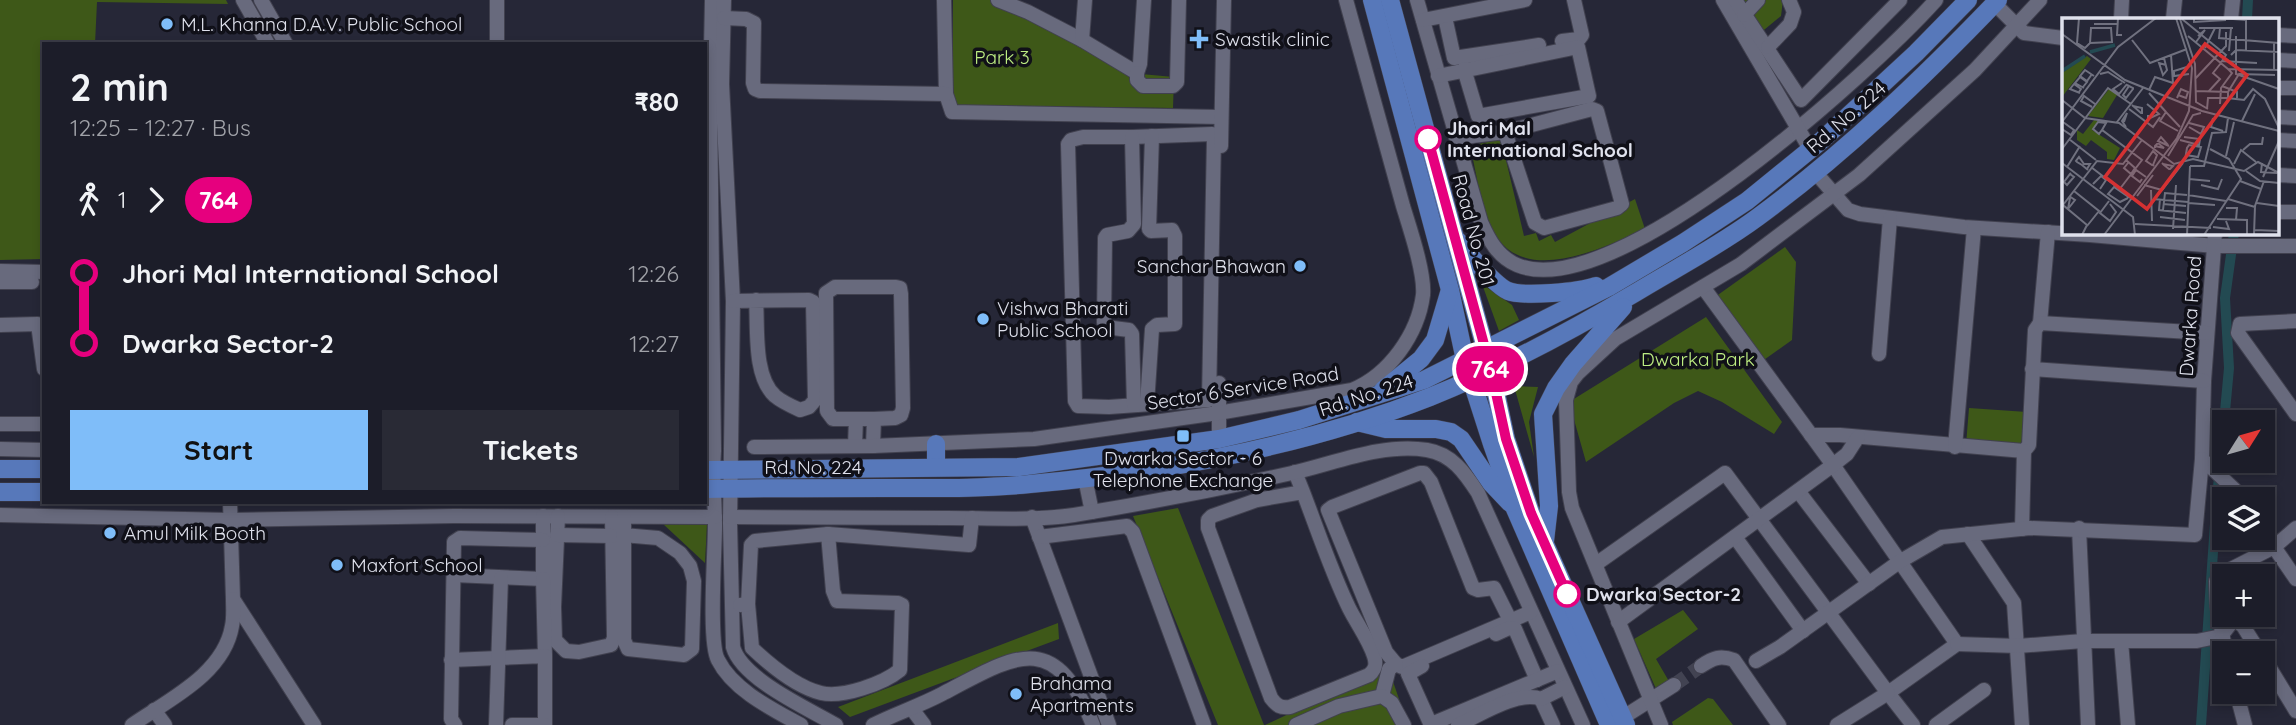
<!DOCTYPE html>
<html lang="en">
<head>
<meta charset="utf-8">
<style>
	body { margin:0; font-family:Quicksand,sans-serif; background:#292a35; color:#f1f3f6; height:100vh; display:flex; flex-direction:column; font-size:26px; white-space:nowrap }
	* { box-sizing:border-box; margin:0 }
	p { font-size:23px; color:#a0a2a8 }
	.icon { flex:none; width:38px; height:38px; fill:none; stroke:currentColor; stroke-width:2; stroke-linecap:round; stroke-linejoin:round }
	.map { position:relative; flex:1; overflow:hidden }
	.details { position:absolute; left:42px; top:42px; width:665px; height:462px; display:flex; flex-direction:column; background:#1c1d29; border-radius:0px; box-shadow:0 4px 10px #0003,0 0 0 2px #3a3b46 }
	.details>* { flex:none }
	.badge { padding:0 14px; border-radius:23px; font-size:24px; line-height:46px }
	.needle { width:46px; rotate:53deg }
	.fabs { position:absolute; left:2212px; top:410px; display:grid; gap:14px }
	.fabs a { display:grid; place-items:center; width:63px; height:63px; border-radius:0px; background:#1c1d29; box-shadow:0 4px 10px #0003,0 0 0 2px #3a3b46; font-size:35px }
	.map>.badge { position:absolute; translate:-50% -50%; box-shadow:0 0 0 4px #fff }
	.legs { display:flex; align-items:center; gap:10px; height:77px; padding:0 28px; font-size:23px }
	.legs p { margin-inline-start:auto }
	.summary { display:flex; align-items:center; justify-content:space-between; height:119px; padding:0 28px }
	h1 { font-size:38px; font-weight:800; line-height:52px }
	.primary-button { display:flex; gap:14px; margin-top:auto; padding:14px 28px }
	.primary-button a { flex:1; height:80px; border-radius:0px; background:#7fbdf9; color:#111; font-size:28px; font-weight:800; line-height:80px; text-align:center }
	.primary-button a+a { background:#292a35; color:#f1f3f6 }
	ul { padding:0 28px; list-style:none }
	li { display:flex; align-items:center; gap:24px; height:70px; font-size:26px }
	li i { display:grid; place-items:center; width:10px; height:100%; margin:0 9px; background:currentColor }
	li i::after { content:''; width:18px; height:18px; margin:-9px; border:5px solid; border-radius:50%; background:#1c1d29 }
	li p { margin-inline-start:auto }
	li:first-child i { background:linear-gradient(#0000 50%,currentColor 0) }
	li:last-child i { background:linear-gradient(currentColor 50%,#0000 0) }
	.map>svg:first-child { display:block }
	.green { fill:#3e5818 }
	.lines { fill:none; stroke-linecap:round; stroke-linejoin:round }
	.canal { stroke:#234a52; stroke-width:10 }
	.minor-tunnel { stroke:#424352; stroke-width:14; stroke-dasharray:14 7; stroke-linecap:butt }
	.minor-casing { stroke:#41414f; stroke-width:16 }
	.major-casing { stroke:#41414f; stroke-width:19 }
	.minor { stroke:#686a7d; stroke-width:14 }
	.major { stroke:#5778ba; stroke-width:18 }
	.line-1-casing { stroke:#fff; stroke-width:16 }
	.line-1 { stroke:#e6007e; stroke-width:10 }
	.poi-dot { fill:#7fbdf9; stroke:#101018; stroke-width:2.5 }
	.stop-1-dot { fill:#fff; stroke:#e6007e; stroke-width:3.5 }
	.labels { text-anchor:middle; dominant-baseline:central; stroke-width:7; stroke-linejoin:round; paint-order:stroke }
	.poi-label { font-size:19px; fill:#dfe1ec; stroke:#101018; text-anchor:start }
	.park-label { font-size:19px; fill:#bded82; stroke:#101018 }
	.street-label { font-size:19px; fill:#dfe1ec; stroke:#101018 }
	.stop-label { font-size:19px; font-weight:bold; fill:#dfe1ec; stroke:#101018; text-anchor:start }
	.inset-river { fill:none; stroke:#234a52; stroke-width:3.5 }
	.inset-road { fill:none; stroke:#70717f; stroke-width:2 }
	.view { fill:#d63132; fill-opacity:0.15; stroke:#d63132; stroke-width:3.5 }
	.inset-edge { fill:none; stroke:#dfe1ec; stroke-width:3.5 }
</style>
</head>
<body>
<div class="map">
<svg width="2296" height="725" viewBox="0 0 2296 725">
	<rect width="100%" height="100%" fill="#262737"/>
	<g class="green">
		<polygon points="0,0 226,0 228,4 97,2 95,44 44,44 44,259 0,260"/>
		<polygon points="953,0 999,0 1141,74 1174,77 1173,108 953,105"/>
		<polygon points="1730,0 1783,0 1781,16 1753,39"/>
		<path d="M1501,139l23,97 12,-3 3,8 12,-6 4,7 80,-43 10,30c-41,19 -120,57 -150,5 -15,-26 -18,-60 -25,-88z"/>
		<polygon points="1785,247 1796,262 1792,340 1761,362 1715,297"/>
		<polygon points="1482,284 1512,305 1519,320 1499,331"/>
		<polygon points="1706,317 1782,422 1774,434 1722,402 1698,391 1674,403 1586,462 1569,402"/>
		<polygon points="1514,386 1538,387 1529,422 1534,457"/>
		<polygon points="1969,408 2027,412 2025,448 1966,445"/>
		<polygon points="1178,508 1264,725 1218,725 1133,516"/>
		<polygon points="662,523 707,524 705,563"/>
		<polygon points="1683,610 1698,629 1656,659 1670,683 1657,691 1634,639"/>
		<polygon points="1058,623 1059,639 850,717 838,707"/>
		<polygon points="1388,667 1408,725 1265,725"/>
		<polygon points="1708,698 1713,699 1733,725 1673,725 1672,722"/>
	</g>
	<g class="lines">
		<g class="canal">
			<polyline points="2247,19 2248,0"/>
			<polyline points="2201,725 2216,509 2229,368 2225,298 2234,233"/>
		</g>
		<polyline class="minor-tunnel" points="1674,685 1701,666"/>
		<g class="minor-casing">
			<g id="minor">
				<polyline points="243,0 268,44"/>
				<polyline points="261,0 286,44"/>
				<polyline points="497,0 497,44"/>
				<path d="M712,0l-2,98 4,353c-2,25 1,50 1,75 0,25 -7,116 3,134 15,30 54,49 83,65"/>
				<path d="M724,0l-2,84 11,217 -3,222 3,124c9,32 74,61 103,78"/>
				<polyline points="944,0 946,94 952,112 1221,117"/>
				<polyline points="998,0 1028,12 1082,40 1137,73 1140,64 1144,0"/>
				<path d="M1417,0l64,222c8,18 17,35 36,43 98,41 356,-195 419,-265"/>
				<polyline points="1723,0 1810,149"/>
				<polyline points="1735,0 1801,100 1900,0"/>
				<polyline points="1995,4 2024,33 2063,38"/>
				<polyline points="1744,15 1758,0"/>
				<polyline points="1445,17 1454,58 1539,45"/>
				<polyline points="724,18 746,19 754,23 753,83 755,89 760,91 946,94"/>
				<polyline points="2121,19 2122,0"/>
				<polyline points="2173,19 2175,0"/>
				<polyline points="2231,19 2233,0"/>
				<polyline points="1423,20 1525,0"/>
				<polyline points="2277,35 2296,36"/>
				<polyline points="1082,40 1085,0"/>
				<polyline points="1562,41 1579,39 1582,35 1574,0"/>
				<polyline points="1768,47 1790,24 1794,12 1789,0"/>
				<polyline points="2277,60 2296,61"/>
				<polyline points="1137,73 1137,80 1143,86 1173,86 1177,82 1179,0"/>
				<polyline points="1438,76 1578,47 1589,96 1478,116 1464,69"/>
				<polyline points="2277,88 2296,88"/>
				<polyline points="2277,117 2296,118"/>
				<polygon points="1212,134 1214,137 1209,400 1109,407 1078,406 1075,401 1068,144 1071,140 1083,137 1132,137"/>
				<polyline points="1132,137 1134,224 1128,231 1107,235 1105,238 1104,322 1105,327 1129,330 1132,334 1134,405"/>
				<polyline points="1456,138 1505,132 1592,109 1597,111 1622,204 1617,208 1544,228 1535,223 1505,132"/>
				<polyline points="2277,140 2296,141"/>
				<polyline points="1221,146 1224,0"/>
				<polyline points="1815,172 1848,210 1860,214 1964,227 2090,235 2215,246 2296,246"/>
				<polyline points="2277,175 2296,176"/>
				<polyline points="2277,212 2296,212"/>
				<polyline points="2215,233 2204,381 2202,459 2234,489 2241,499"/>
				<polyline points="0,271 44,272"/>
				<polyline points="0,282 32,282"/>
				<polyline points="1703,287 1833,465 1957,644 1888,693 1913,725"/>
				<path d="M733,301l76,-1 4,2 2,98 -6,7 -9,3c-9,-4 -18,-8 -25,-14 -22,-20 -17,-68 -19,-96"/>
				<polyline points="2296,321 2240,324 2238,333 2296,414"/>
				<polyline points="2040,323 2048,232"/>
				<polyline points="0,325 38,324 44,369"/>
				<polyline points="1879,354 1890,218"/>
				<polyline points="2032,369 2204,381"/>
				<polyline points="1219,383 1219,439"/>
				<polyline points="1147,404 1152,329 1157,325 1175,324 1175,236 1172,230 1151,231 1149,229 1152,136"/>
				<polyline points="0,424 44,424"/>
				<polyline points="1811,435 1840,435 2024,451 2029,445 2035,330 2040,323 2207,333"/>
				<polyline points="855,446 856,419"/>
				<polyline points="873,446 874,419 833,419 827,411 826,293 835,287 896,287 900,288 901,294 903,408 901,415 895,418 874,419"/>
				<path d="M754,447l119,-1 161,-7 184,-26 134,-23c37,-15 66,-56 71,-95 2,-22 -13,-66 -20,-89 -19,-68 -38,-137 -57,-206"/>
				<polyline points="1955,447 1974,228"/>
				<polyline points="0,449 44,450"/>
				<path d="M1295,472l8,20c15,39 28,79 46,116 8,16 20,32 25,48 3,9 1,14 -5,19l-79,32c-10,1 -13,-1 -19,-9l-63,-170v-8l4,-4 45,-16 46,-8"/>
				<polyline points="1085,478 1092,512"/>
				<polyline points="1798,491 1869,584"/>
				<polyline points="230,502 233,599 314,725"/>
				<polyline points="0,515 230,520 454,516 715,517"/>
				<polyline points="558,516 554,607 555,640 566,651 579,652 611,645 614,638 612,517"/>
				<path d="M730,517c72,0 144,0 217,1 41,0 86,3 127,-3 73,-12 146,-26 218,-42 44,-10 90,-30 135,-23 25,4 38,23 51,43l105,232"/>
				<polyline points="1032,517 1109,725"/>
				<polyline points="2079,528 2088,725"/>
				<polyline points="2022,529 2024,451"/>
				<polyline points="2263,531 2296,579"/>
				<polyline points="1968,534 2014,603 2022,725"/>
				<polyline points="557,535 612,536"/>
				<polyline points="623,535 658,538 680,553 690,566 694,581 692,649 684,655 628,649 624,640 624,517"/>
				<polyline points="1039,537 1127,526 1133,532 1204,725"/>
				<polyline points="1735,537 1803,631"/>
				<polyline points="1596,564 1725,473 1888,693 1837,725"/>
				<polyline points="454,575 543,579 543,516"/>
				<polyline points="543,579 545,656"/>
				<path d="M748,604l4,44c18,17 44,39 69,45 21,5 62,-9 79,-23l2,-65 -4,-2 -61,-2 -4,-10 -5,-57"/>
				<polyline points="740,605 748,604 751,545 755,541 828,534 969,545 972,518"/>
				<polyline points="1510,620 1494,588 1478,590 1473,588 1431,482 1424,473 1420,473 1332,507 1328,510 1386,652 1396,664 1402,667 1531,612"/>
				<polyline points="1618,622 1833,465 1847,454 1858,437"/>
				<polyline points="1496,634 1509,628 1515,629 1537,680"/>
				<polyline points="2121,641 2128,725"/>
				<polyline points="1957,644 2018,646 2083,641 2197,641 2221,636 2232,622 2237,621 2243,626 2260,653"/>
				<polyline points="2226,653 2217,606 2216,581 2229,570 2274,547 2296,528"/>
				<polyline points="2263,657 2296,711"/>
				<polyline points="451,660 545,656 545,725"/>
				<polyline points="1756,661 1780,647 1899,562 1942,537 2030,528 2195,535 2202,459"/>
				<polyline points="1422,666 1408,674 1430,723 1434,723 1558,671"/>
				<path d="M1701,666c12,-8 19,-11 33,-6l45,65"/>
				<polyline points="2236,691 2245,725"/>
				<polyline points="1382,696 1389,669 1396,664"/>
				<polyline points="1541,699 1553,725"/>
				<polyline points="912,709 924,725"/>
				<polyline points="154,710 165,725"/>
				<polyline points="1622,718 1674,685"/>
				<path d="M132,725c36,-25 92,-51 100,-99 2,-9 1,-18 1,-27"/>
				<polyline points="455,725 451,719 454,542 460,538 543,540"/>
				<polyline points="496,725 501,578"/>
				<polyline points="512,725 545,725"/>
				<path d="M873,725c22,-11 46,-19 69,-31 74,-39 112,-66 151,31"/>
				<polyline points="1296,725 1339,706 1382,696 1392,703 1404,725"/>
				<path d="M1458,725c22,-10 60,-35 83,-26l24,-12"/>
				<polyline points="1661,725 1572,508 1569,492 1566,400 1571,382 1578,373 1615,339 1741,264 1859,175 1975,70 2040,0"/>
				<polyline points="1936,725 1984,690"/>
			</g>
		</g>
		<g class="major-casing">
			<g id="major">
				<polyline points="1372,0 1450,290 1465,360 1492,444 1515,509 1609,725"/>
				<polyline points="1390,0 1491,370 1506,439 1531,513 1626,725"/>
				<path d="M1457,240c10,12 37,45 51,51 16,6 71,1 88,-5"/>
				<polyline points="1383,390 1421,359 1435,340 1449,293"/>
				<polyline points="1357,422 1386,429 1436,429 1451,432 1461,439 1491,483 1510,503"/>
				<polyline points="936,444 936,467"/>
				<polyline points="0,469 44,469"/>
				<polyline points="705,470 1019,467 1219,439 1299,420 1424,380 1609,287 1683,243 1747,201 1822,140 1916,53 1968,0"/>
				<path d="M705,489c60,-1 120,-1 180,-1 48,0 97,1 145,-4 136,-12 272,-37 400,-87 71,-28 139,-65 205,-104 41,-25 84,-47 123,-76 87,-64 165,-139 240,-217"/>
				<polyline points="0,492 44,492"/>
				<polyline points="1545,541 1549,506 1543,414 1556,388 1573,364 1623,307"/>
			</g>
		</g>
		<use href="#minor" class="minor"/>
		<use href="#major" class="major"/>
	</g>
	<g class="lines">
		<g class="line-1-casing">
			<polyline id="line-1" points="1428,139 1491,370 1506,439 1531,513 1567,594"/>
		</g>
		<use href="#line-1" class="line-1"/>
	</g>
	<g class="poi-dot">
		<circle cx="167" cy="24" r="7"/>
		<path d="M1195.5 28.5h7v7h7v7h-7v7h-7v-7h-7v-7h7z"/>
		<circle cx="1300" cy="266" r="7"/>
		<circle cx="983" cy="319" r="7"/>
		<rect x="1176" y="429" width="14" height="14" rx="3.5"/>
		<circle cx="110" cy="533" r="7"/>
		<circle cx="337" cy="565" r="7"/>
		<circle cx="1016" cy="694" r="7"/>
	</g>
	<g class="stop-1-dot">
		<circle cx="1428" cy="139" r="12"/>
		<circle cx="1567" cy="594" r="12"/>
	</g>
	<g class="labels">
		<g class="poi-label">
			<text x="181" y="24">M.L. Khanna D.A.V. Public School</text>
			<text x="1215" y="39">Swastik clinic</text>
			<text x="1286" y="266" text-anchor="end">Sanchar Bhawan</text>
			<text x="997" y="308">Vishwa Bharati<tspan x="997" dy="22">Public School</tspan></text>
			<text x="1183" y="458" text-anchor="middle">Dwarka Sector - 6<tspan x="1183" dy="22">Telephone Exchange</tspan></text>
			<text x="124" y="533">Amul Milk Booth</text>
			<text x="351" y="565">Maxfort School</text>
			<text x="1030" y="683">Brahama<tspan x="1030" dy="22">Apartments</tspan></text>
		</g>
		<g class="park-label">
			<text x="1002" y="57">Park 3</text>
			<text x="1698" y="359">Dwarka Park</text>
		</g>
		<g class="street-label">
			<text transform="translate(1846 117) rotate(-41)">Rd. No. 224</text>
			<text transform="translate(1474 230) rotate(75)">Road No. 201</text>
			<text transform="translate(2190 316) rotate(-86)">Dwarka Road</text>
			<text transform="translate(1243 388) rotate(-9)">Sector 6 Service Road</text>
			<text transform="translate(1366 395) rotate(-18)">Rd. No. 224</text>
			<text x="813" y="467">Rd. No. 224</text>
		</g>
		<g class="stop-label">
			<text x="1447" y="128">Jhori Mal<tspan x="1447" dy="22">International School</tspan></text>
			<text x="1586" y="594">Dwarka Sector-2</text>
		</g>
	</g>
	<g transform="translate(2062 18)">
		<rect width="217" height="217" fill="#262737"/>
		<path d="M25,38l4,3 -29,38v-24zM47,71l8,6 -14,23 -15,-2zM32,102l4,1 -6,9 28,18 -6,12 -7,-1v-7l-16,-12 -5,6 -9,-6v-10l6,4z" fill="#3e5818"/>
		<path class="inset-river" d="M28,34l25,-7M0,53l23,-15"/>
		<path class="inset-road" d="M17,0l-2,25 8,5 5,-5 1,-15h20l1,14 -22,1M56,0l-1,17h5M132,0v4l32,-2M158,0l26,2M118,1l15,45 1,38 12,7M120,1l44,36 -4,6 35,2M184,1h33M32,6h24M137,10h34M158,10l-1,10 60,5M0,16l63,46 77,31 77,20M126,18l40,33 51,1M174,18v38l43,15M70,22l18,23 37,-14M134,24l9,-12 -7,6M143,30l10,-20M167,33l2,-23M184,33v-33M169,37l5,-5 43,2M102,40l3,12 -4,5 -4,-12 7,2M212,52v-27M30,56l-5,7 -7,-5 5,-6 9,6M38,56l8,-2 17,11M127,56l-15,2v-5l16,-5M133,61l31,-33v-14M60,65l-9,6 6,5 8,-10M65,67l6,3v1l-7,9 -3,-3 6,-9M160,68l15,6v6M21,69l4,-5 -7,-5 -5,6 9,5M87,72l6,-13 18,6 -2,-28M134,73l32,1v6l16,2 9,-11 12,10 14,29M147,73l11,-12 -7,-6 8,-10M17,74l2,-3 -7,-5 -4,5 10,4M166,74l11,-18 36,1M87,75l17,19M115,80l4,-9 7,3 -2,6 -8,-3M0,82l23,18 34,5 55,41 19,-5 51,12 14,-9 21,11M85,86l12,10 -11,5v-4M158,86l1,-16 11,-15 -4,-4M70,87l9,8h1v-5l-9,-2M30,89l-11,-6 3,-5 11,8M67,91l24,18 7,-10M145,91l1,-11h20l-1,4M151,100l-2,9 12,4M180,103l13,-27M0,104l56,-75 38,-29M55,104l26,-34M62,104l3,-9 -5,8 4,6M127,109l12,7 3,-7 -15,-4M0,111l9,6 3,-5 -11,-8M40,112l4,-7 -8,-1 -5,7 6,5 3,-4 40,30 -23,30M116,113l-18,-10 6,-9 14,15M7,121l27,21M118,122l19,5 1,-6 -16,-2M106,127l-7,-8 -3,4 11,5M93,130v-2l3,-3 6,5 -9,-2M0,131l46,-61 23,16M181,132l7,-6h12l1,-7M106,138l25,-41 8,-2M164,138l8,-34M64,142l9,8 -4,6 -7,-6 4,-5M123,142l2,-12 2,-3 12,2 -3,10 -12,-2M0,145l71,54 2,18M100,145l2,2 5,4h1l3,-3 -10,-2M200,145l-1,9 16,1M172,146l7,-14 15,12M91,147l4,-10 -4,-4 -7,10 6,4h1l1,1M128,148h14l8,-33 14,-1 2,-14M5,149l13,-21M29,149l26,20M25,151l3,-5h-6l-5,-7 -3,4 1,1 5,3 6,5M184,153l14,10 19,2M8,156l4,3 -7,8 -3,-3 6,-8 1,-1M201,159l16,-36M80,161l-2,3 -8,-6 4,-6 10,7M127,161l21,2M178,163l21,8M31,166l8,-8 5,4 -6,9M82,167l18,5 21,-27M139,167l17,4 4,-10M89,172l1,31M12,173l25,20 -12,15M126,177l38,6M7,178l6,4 -7,9 2,-11M75,178l16,-21M66,180l-8,4 -12,-8 6,-7 16,11M91,181l35,3M98,181l-1,11 27,3M166,181l27,8M47,183l-9,12 10,8 6,-9 -6,-8M126,185l27,2M195,185l22,3M101,186l23,2M164,190h11l-1,12M101,192l2,-17 22,2M98,199l25,3M155,201l30,1v15M73,206l76,4M151,209l16,2 -3,-8M111,211l3,-44M193,212l24,1M20,217l5,-10 -24,-20 34,-44 26,3 19,-24M42,217l73,-97 12,-27 3,-43 -16,-50M125,217l3,-69M142,217l37,-56 -12,-20 -19,-10M192,217l1,-29 9,-25"/>
		<path class="view" d="M143,26l42,31 -100,134 -42,-32z"/>
		<rect width="217" height="217" class="inset-edge"/>
	</g>
</svg>
<div class="fabs">
<a><svg class="needle" viewBox="-14 -14 28 28"><path d="M0-13l5 13h-10z" fill="#e53935"/><path d="M0 13l5-13h-10z" fill="#a0a2a8"/></svg></a>
<a><svg class="icon" aria-label="layers" viewBox="0 0 24 24"><path d="M12 4l9 5-9 5-9-5zM3 14l9 5 9-5"/></svg></a>
<a>+</a>
<a>−</a>
</div>
<b class="badge" style="left:1490px;top:369px;background:#e6007e;color:#fff">764</b>
<section class="details">
<div class="summary"><div><h1>2 min</h1><p>12:25 – 12:27 · Bus</p></div><b>₹80</b></div>
<div class="legs"><svg class="icon" aria-label="walk" viewBox="0 0 24 24"><circle cx="13" cy="4" r="2"/><path d="M13 8l-2 6 4 7M11 14l-3 7M7 12l3-4h3l4 4"/></svg>1<svg class="icon" aria-label="forward" viewBox="0 0 24 24"><path d="M9 5l7 7-7 7"/></svg><b class="badge" style="background:#e6007e;color:#fff">764</b></div>
<ul>
<li><i style="color:#e6007e"></i><b>Jhori Mal International School</b><p>12:26</p></li>
<li><i style="color:#e6007e"></i><b>Dwarka Sector-2</b><p>12:27</p></li>
</ul>
<div class="primary-button"><a>Start</a><a>Tickets</a></div>
</section>
</div>
</body>
</html>
